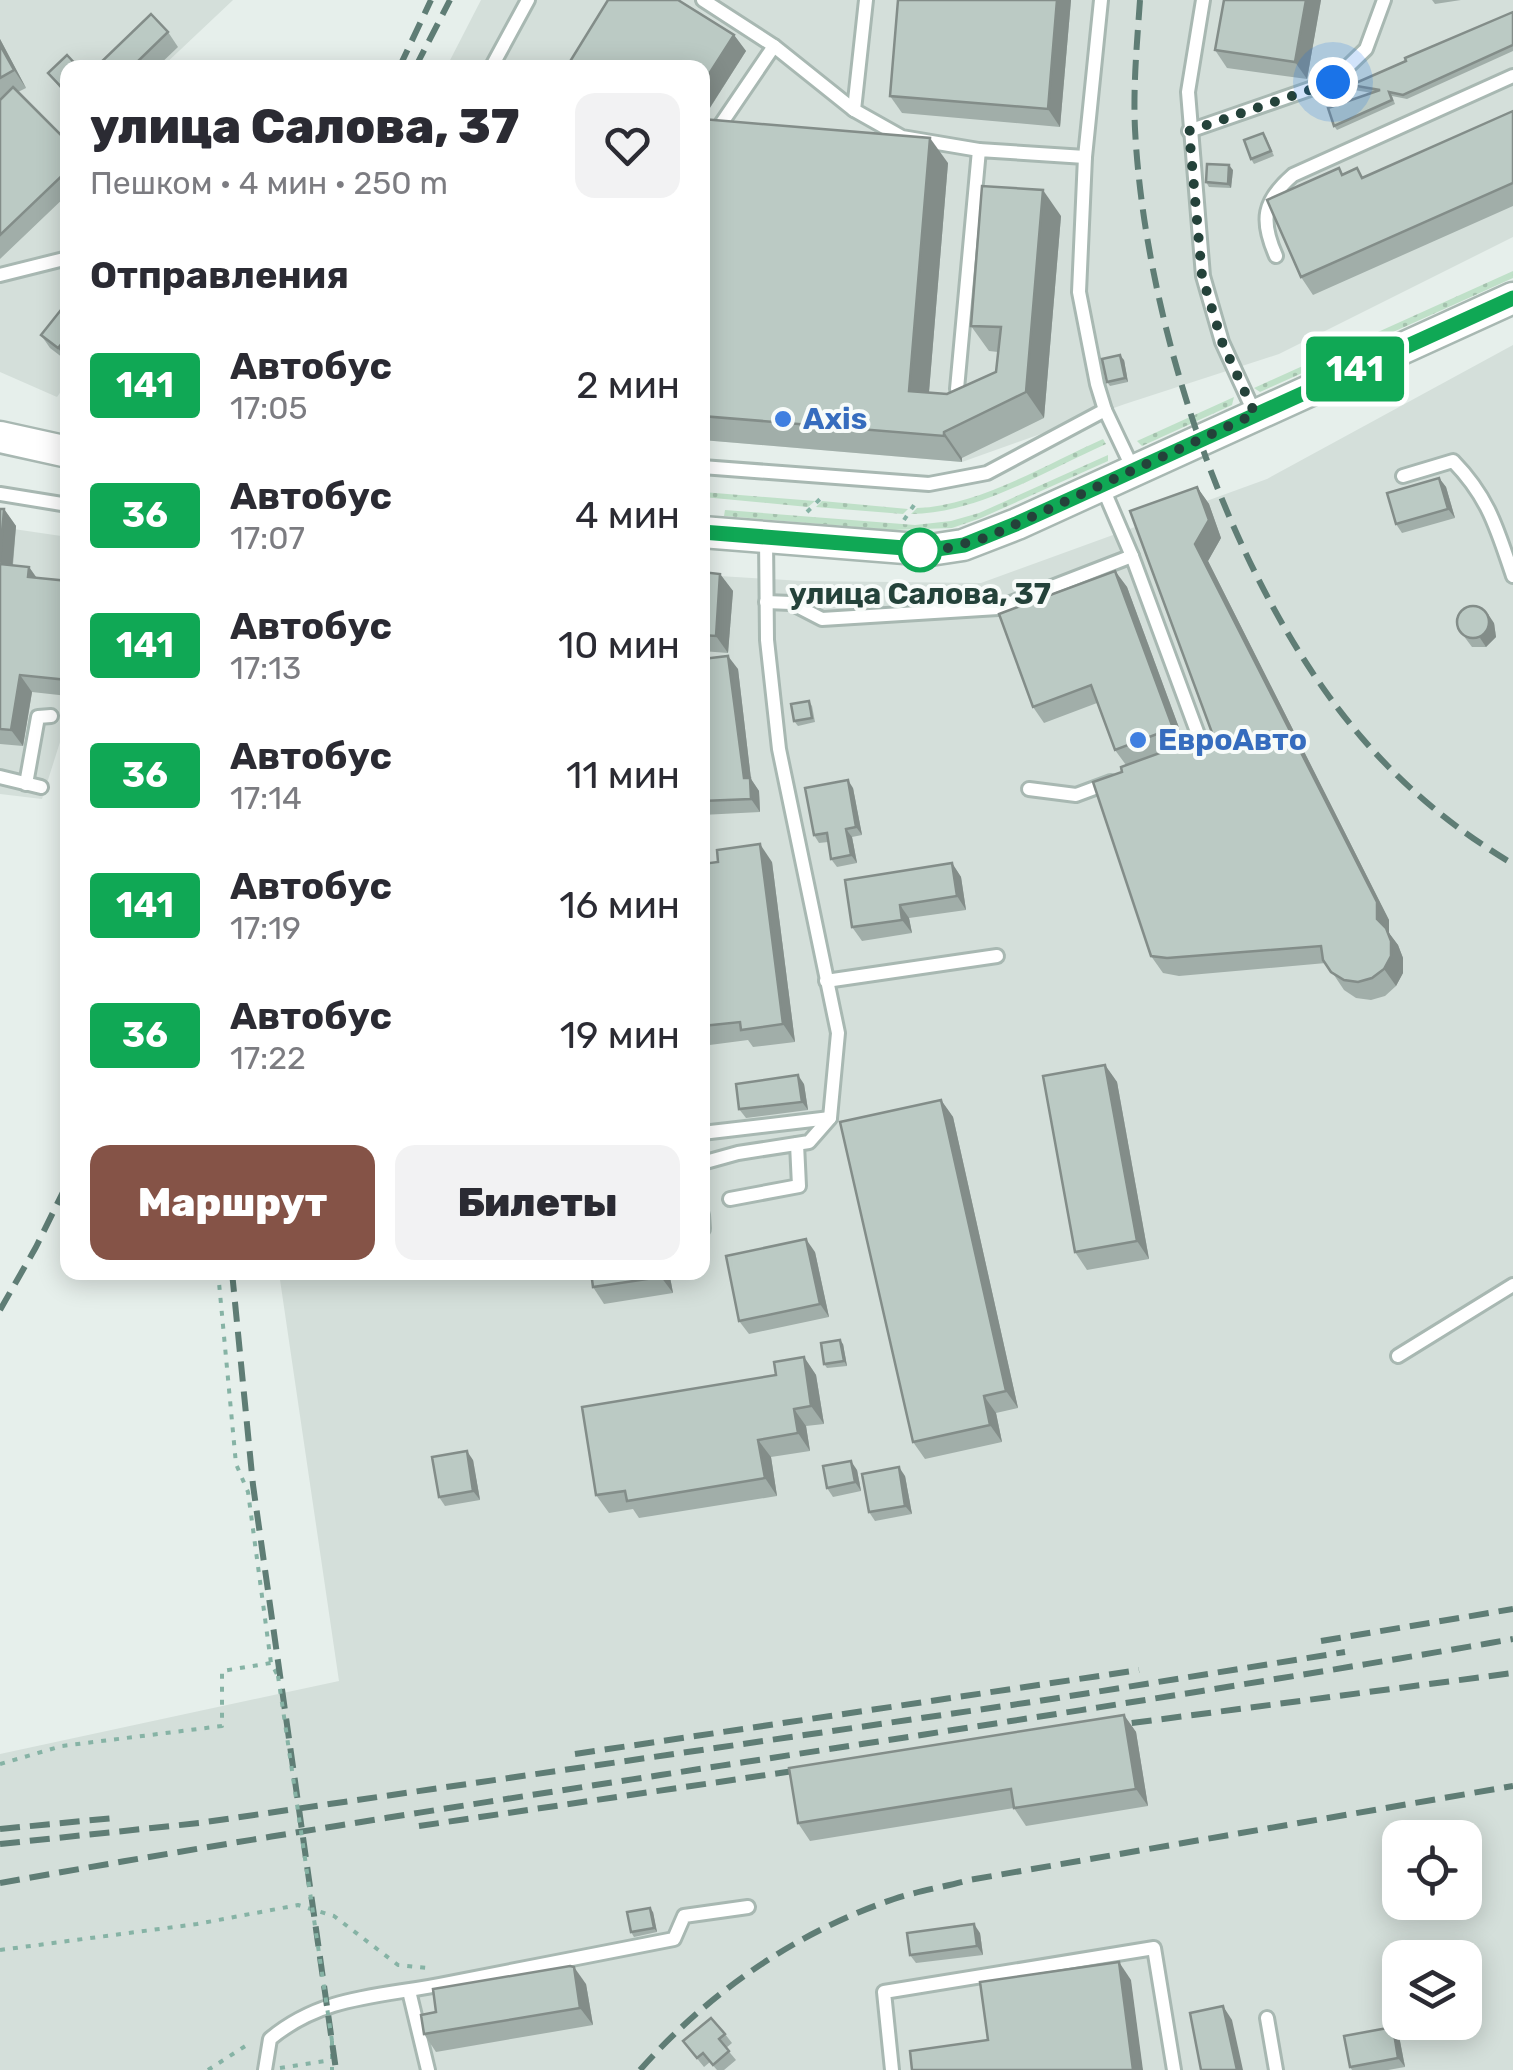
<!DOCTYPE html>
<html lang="ru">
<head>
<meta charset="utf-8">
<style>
	body { margin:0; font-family:Rubik,sans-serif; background:#f2f2f3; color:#2b2b33; height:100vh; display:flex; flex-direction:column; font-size:38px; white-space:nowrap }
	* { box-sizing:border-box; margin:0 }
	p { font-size:32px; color:#7c7c81 }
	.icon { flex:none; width:55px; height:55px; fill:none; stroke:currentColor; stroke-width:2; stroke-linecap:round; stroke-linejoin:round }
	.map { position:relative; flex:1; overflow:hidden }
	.side { position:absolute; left:60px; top:60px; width:650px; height:1220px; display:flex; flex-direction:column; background:#fff; border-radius:20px; box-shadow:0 5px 25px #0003 }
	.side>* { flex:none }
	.badge { padding:0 20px; border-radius:8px; font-size:35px; line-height:65px }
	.fabs { position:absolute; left:1382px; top:1820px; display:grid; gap:20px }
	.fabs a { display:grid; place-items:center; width:100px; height:100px; border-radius:20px; background:#fff; box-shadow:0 5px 25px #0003; font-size:50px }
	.you { position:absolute; width:50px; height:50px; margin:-25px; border:8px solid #fff; border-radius:50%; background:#1a73e8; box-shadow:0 0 0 15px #1a73e833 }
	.map>.badge { position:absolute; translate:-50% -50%; box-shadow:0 0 0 5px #fff }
	h2 { padding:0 30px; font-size:38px; line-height:90px }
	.round { display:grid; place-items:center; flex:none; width:105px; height:105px; border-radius:20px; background:#f2f2f3 }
	.summary { display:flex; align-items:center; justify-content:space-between; height:170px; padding:0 30px }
	h1 { font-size:48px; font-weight:800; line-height:75px }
	.action { display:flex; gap:20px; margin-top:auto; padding:20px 30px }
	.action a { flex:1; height:115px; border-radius:20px; background:#855347; color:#fff; font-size:40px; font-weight:800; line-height:115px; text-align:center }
	.action a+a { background:#f2f2f3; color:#2b2b33 }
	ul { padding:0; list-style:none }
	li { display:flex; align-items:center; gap:30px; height:130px; padding:0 30px }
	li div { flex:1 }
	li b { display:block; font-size:38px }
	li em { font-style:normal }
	li .badge { min-width:110px; font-weight:700; text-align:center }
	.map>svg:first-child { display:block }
	.built { fill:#d4dfda; fill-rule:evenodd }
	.grass { fill:url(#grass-dots) }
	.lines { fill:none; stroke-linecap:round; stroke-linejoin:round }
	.service-casing { stroke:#a8b8b2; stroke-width:18 }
	.tertiary-casing { stroke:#a8b8b2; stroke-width:35 }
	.path { stroke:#86b3a5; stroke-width:4; stroke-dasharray:5 8; stroke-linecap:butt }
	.service { stroke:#fff; stroke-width:12 }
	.tertiary { stroke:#fff; stroke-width:30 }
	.rail { stroke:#5f7d75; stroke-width:6; stroke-dasharray:20 10; stroke-linecap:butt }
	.path-bridge { stroke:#86b3a5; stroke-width:4; stroke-dasharray:5 8; stroke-linecap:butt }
	.wall { fill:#a1aea9 }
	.shaded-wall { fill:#838d89 }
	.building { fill:#bbcac4; stroke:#838d89; stroke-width:2.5 }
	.line-casing { stroke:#fff; stroke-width:22 }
	.line { stroke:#10a855; stroke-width:15 }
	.walk { stroke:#24423a; stroke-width:10; stroke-dasharray:0 18 }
	.shop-dot { fill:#3f7fe0; stroke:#f7fbf9; stroke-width:4 }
	.stop-dot { fill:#fff; stroke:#10a855; stroke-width:5 }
	.labels { text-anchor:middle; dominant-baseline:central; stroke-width:8; stroke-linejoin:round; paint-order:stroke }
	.shop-label { font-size:30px; font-weight:bold; fill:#366cbe; stroke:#f7fbf9; text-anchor:start }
	.stop-label { font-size:30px; font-weight:bold; fill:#24423a; stroke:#f7fbf9 }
</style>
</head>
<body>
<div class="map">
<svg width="1513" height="2070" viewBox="0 0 1513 2070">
	<defs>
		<pattern id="grass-dots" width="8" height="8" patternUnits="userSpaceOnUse" patternTransform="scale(2.5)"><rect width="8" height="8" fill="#bfe0c8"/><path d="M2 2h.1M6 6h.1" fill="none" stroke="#a4c1ad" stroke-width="1.8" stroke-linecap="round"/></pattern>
	</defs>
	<rect width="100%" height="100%" fill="#e6efeb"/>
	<g class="built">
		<polygon points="0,0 233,0 162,67 68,68 67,383 57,397 0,372"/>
		<polygon points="481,0 1513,0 1513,237 1279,354 1125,404 962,462 703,440 702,68 446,68"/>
		<path d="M1513,345v1725h-1513v-316l339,-73 -60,-408 423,-1 1,-697 99,6 179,2 286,-104zM1400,1838h65v64h-65zM1400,1958h65v64h-65z"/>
		<polygon points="0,527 68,537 67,734 60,742 42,799 0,794"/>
	</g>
	<g class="grass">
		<polygon points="1513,271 1513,278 1260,392 1254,388"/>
		<polygon points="1234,397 1232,405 1142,446 1137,441"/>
		<path d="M1103,439l3,5c-61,27 -127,69 -195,70l6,-6c61,-2 130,-44 186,-69z"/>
		<polygon points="1108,455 1108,461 981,518 952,528 892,530 724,516 725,510 915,525 951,521 979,513"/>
		<polygon points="702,492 703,492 815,501 808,507 703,497"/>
		<polygon points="822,501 908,509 903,514 816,507"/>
	</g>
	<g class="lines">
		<g class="service-casing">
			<g id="service">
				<polyline points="703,0 774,46 854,110"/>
				<polyline points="866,0 854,110 902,137 979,150"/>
				<polyline points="1101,0 1085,157 1079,292 1097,384 1105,410 1133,469"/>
				<polyline points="1203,0 1188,92 1203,276 1222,342 1255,414"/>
				<polyline points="491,68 528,0"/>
				<polyline points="1189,131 1333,81 1366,49 1384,0"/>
				<polyline points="702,152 774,46"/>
				<path d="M1276,256c-16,-36 -13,-55 17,-81l220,-99"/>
				<polyline points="0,275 68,258"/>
				<polyline points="957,389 979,150 1085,157"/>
				<polyline points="702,467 929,484 987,473 1105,410"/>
				<path d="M1403,476l50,-15c36,37 44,68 60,115"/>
				<polyline points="0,494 68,505"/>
				<polyline points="1132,556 1203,748 1196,751"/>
				<polyline points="766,602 791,603 822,619 998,608 1132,556 1102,486"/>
				<polyline points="0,777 41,787"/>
				<polyline points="26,784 38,717 51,716"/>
				<polyline points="1029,789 1076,795 1111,782"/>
				<polyline points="826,981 997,956"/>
				<polyline points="702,1133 830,1118"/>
				<polyline points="702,1163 738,1153 809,1142 830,1118 838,1033 779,749 767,640 766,538"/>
				<polyline points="730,1199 799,1186 797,1144"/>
				<polyline points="702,1215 703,1229"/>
				<polyline points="1398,1356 1513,1285"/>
				<polyline points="409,1991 428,2070"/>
				<polyline points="1267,2018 1276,2070"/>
				<path d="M265,2070l5,-31c54,-45 113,-42 179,-56 75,-15 150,-29 225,-44l10,-23 64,-9"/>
				<polyline points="892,2070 884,1992 1154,1948 1174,2070"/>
			</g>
		</g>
		<g class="tertiary-casing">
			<g id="tertiary">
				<polyline points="0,437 68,452"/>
				<polyline points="702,532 930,550 963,545 1017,524 1513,298"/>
			</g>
		</g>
		<g class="path">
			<polyline points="807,512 825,494"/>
			<polyline points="904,520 918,499"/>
			<polyline points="218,1272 236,1464 248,1492 271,1663 278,1676"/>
			<polyline points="0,1764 62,1746 222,1726 222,1671 271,1663"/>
			<polyline points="0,1950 197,1924 298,1905 334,1916 398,1965 428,1968"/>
			<polyline points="332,2041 332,2070"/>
			<polyline points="280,2068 331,2060"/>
			<polyline points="208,2070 250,2043"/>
		</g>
		<use href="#service" class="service"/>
		<use href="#tertiary" class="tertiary"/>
		<g class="rail">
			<path d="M1140,0c-3,43 -7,86 -5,129 10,197 97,459 227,609 44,51 94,92 151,126"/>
			<polyline points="399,68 431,0"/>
			<polyline points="415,68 450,0"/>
			<polyline points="232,1272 253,1485 336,2070"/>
			<polyline points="0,1310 36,1247 68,1182"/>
			<polyline points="1321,1641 1513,1609"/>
			<polyline points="1102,1727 1513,1673"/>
			<polyline points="575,1754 1139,1670"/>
			<polyline points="419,1826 814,1768"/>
			<polyline points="0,1829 114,1818"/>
			<polyline points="0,1844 199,1823 1039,1701 1345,1652"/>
			<path d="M0,1883c503,-90 1010,-156 1513,-244"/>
			<path d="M640,2070c68,-77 156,-138 254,-171 24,-8 50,-12 75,-19l544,-94"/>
		</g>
		<polyline class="path-bridge" points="278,1676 332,2041"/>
	</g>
	<g class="wall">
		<polygon points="898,0 1071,0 1060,127 902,113 890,96"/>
		<polygon points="1224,0 1321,0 1307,79 1227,68 1215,50"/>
		<polygon points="1432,0 1461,0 1435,4"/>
		<polygon points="1513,12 1513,51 1407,99 1392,96 1395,104 1337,130 1334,126 1372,93 1354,90 1351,85"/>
		<polygon points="168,32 178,47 156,68 95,68"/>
		<polygon points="734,35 746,51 703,119 948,163 929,392 947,394 996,372 998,352 989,351 971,326 1061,216 1044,418 962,458 962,462 702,440 702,68"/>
		<polygon points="0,39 26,88 18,92 68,142 68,194 0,259"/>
		<polygon points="68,68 68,98 48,73"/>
		<polygon points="1513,111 1513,206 1313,295 1301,277 1343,174 1364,177"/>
		<polygon points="1266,137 1274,156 1254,164 1251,159"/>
		<polygon points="1233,170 1231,188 1209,187 1206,182"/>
		<polygon points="68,301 68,361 67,361 50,348 41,335"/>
		<polygon points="1124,360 1128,382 1110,386 1107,382"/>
		<polygon points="1439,478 1446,487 1455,518 1402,533 1396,524"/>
		<polygon points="1197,487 1209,504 1221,538 1208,561 1389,920 1389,933 1398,945 1403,958 1403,973 1396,986 1385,996 1371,1000 1356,998 1344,990 1326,963 1179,976 1163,973 1151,956 1122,772 1126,765 1115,750 1097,703 1044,723 1033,707 1115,571 1127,587 1185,744 1180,746 1182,750 1214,738"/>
		<polygon points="0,509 4,509 16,526 13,565 29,567 37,578 68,581 68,696 32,692 23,746 0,744"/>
		<polygon points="702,572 720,574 733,591 728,653 702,651"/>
		<polygon points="1494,623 1496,637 1486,647 1472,647 1457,627"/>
		<polygon points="702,659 738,669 751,779 759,791 760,812 702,815"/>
		<polygon points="809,701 812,706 815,722 798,726 794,721"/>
		<polygon points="853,788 862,835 852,837 857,863 837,867 831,859 828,842 819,843 814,835"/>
		<polygon points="772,862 795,1042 753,1047 748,1040 702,1046 702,864"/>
		<polygon points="952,863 961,877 966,910 909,918 912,933 862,941 852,927"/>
		<polygon points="1105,1065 1117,1082 1149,1259 1087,1270 1075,1252"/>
		<polygon points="804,1084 808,1110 746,1118 739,1109"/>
		<polygon points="941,1100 953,1117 1018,1408 996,1413 1002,1442 925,1459 913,1442"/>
		<polygon points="815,1252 829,1317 749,1334 739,1321"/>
		<polygon points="669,1272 673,1293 604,1304 593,1287"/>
		<polygon points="843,1344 847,1366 827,1368 824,1364"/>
		<polygon points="804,1357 816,1375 824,1424 806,1426 810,1451 771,1457 777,1496 639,1518 633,1509 609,1513 596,1495"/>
		<polygon points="473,1460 480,1500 445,1506 439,1497"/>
		<polygon points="857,1470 861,1491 833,1497 827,1488"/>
		<polygon points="905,1476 912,1514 875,1521 869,1512"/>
		<polygon points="1124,1715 1136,1732 1148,1806 1026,1826 1014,1808 810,1841 798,1823"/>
		<polygon points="653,1912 657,1932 634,1937 631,1932"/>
		<polygon points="980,1933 983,1955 916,1963 910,1955"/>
		<polygon points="586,1984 593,2025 436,2052 424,2034"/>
		<polygon points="1393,2027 1399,2036 1405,2067 1388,2070 1352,2070 1350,2067"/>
		<polygon points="725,2034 732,2043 726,2048 736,2060 724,2070 717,2070 710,2062 704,2067 683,2041"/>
	</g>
	<g class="shaded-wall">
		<polygon points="1057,0 1071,0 1060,127 1048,109"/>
		<polygon points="1306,0 1321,0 1307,79 1295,62"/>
		<polygon points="734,35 746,51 702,120 702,85"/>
		<polygon points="0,39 26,88 14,70 0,45"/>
		<polygon points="930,138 948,163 927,416 909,391"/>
		<polygon points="1229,165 1233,170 1231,188 1228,184"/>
		<polygon points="1043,190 1061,216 1044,418 1026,392"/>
		<polygon points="68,336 67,361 58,348"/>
		<polygon points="1120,355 1124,360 1128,382 1125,378"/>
		<polygon points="944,432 962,458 962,462 944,436"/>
		<polygon points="1439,478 1446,487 1455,518 1448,509"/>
		<polygon points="1197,487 1209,504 1221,538 1208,561 1389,920 1389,933 1398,945 1403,958 1403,973 1396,986 1384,969 1377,919 1195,544"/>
		<polygon points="4,509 16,526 11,581 0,565"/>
		<polygon points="29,567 40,583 28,577"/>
		<polygon points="1115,571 1127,587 1185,744 1173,728"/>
		<polygon points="720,574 733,591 728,653 716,636"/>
		<polygon points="1488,614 1494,623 1496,637 1486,647 1480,638"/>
		<polygon points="728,656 738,669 751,779 759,791 760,812 751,799 744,778"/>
		<polygon points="20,675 32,692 23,746 11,730"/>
		<polygon points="848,780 853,788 862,835 856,827"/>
		<polygon points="846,829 852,837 857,863 851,855"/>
		<polygon points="760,844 772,862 795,1042 783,1024"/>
		<polygon points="952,863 961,877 966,910 957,896"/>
		<polygon points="900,905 909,918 912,933 902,920"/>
		<polygon points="1105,1065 1117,1082 1149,1259 1137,1241"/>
		<polygon points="798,1075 804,1084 808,1110 802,1102"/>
		<polygon points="941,1100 953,1117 1018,1408 1006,1391"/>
		<polygon points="806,1239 815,1252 829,1317 820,1304"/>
		<polygon points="661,1272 669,1272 673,1293 661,1277"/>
		<polygon points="840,1340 843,1344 847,1366 844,1361"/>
		<polygon points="804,1357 816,1375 824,1424 811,1406"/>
		<polygon points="984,1396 996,1413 1002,1442 990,1425"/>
		<polygon points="794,1409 806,1426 810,1451 798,1433"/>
		<polygon points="758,1440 771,1457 777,1496 765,1478"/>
		<polygon points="467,1451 473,1460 480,1500 473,1491"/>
		<polygon points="851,1461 857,1470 861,1491 855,1482"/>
		<polygon points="899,1467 905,1476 912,1514 905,1506"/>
		<polygon points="1124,1715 1136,1732 1148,1806 1136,1789"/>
		<polygon points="650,1908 653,1912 657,1932 654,1928"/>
		<polygon points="974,1924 980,1933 983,1955 977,1946"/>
		<polygon points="1119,1962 1131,1980 1143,2070 1133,2070"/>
		<polygon points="574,1967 586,1984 593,2025 580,2008"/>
		<polygon points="1223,2006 1232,2020 1243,2070 1237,2070"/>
		<polygon points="1393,2027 1399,2036 1405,2067 1398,2058"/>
	</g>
	<g class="building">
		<polygon points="608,0 678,0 734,35 702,85 702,68 566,68"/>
		<polygon points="898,0 1057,0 1048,109 890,96"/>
		<polygon points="1224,0 1306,0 1295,62 1215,50"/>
		<polygon points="1513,12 1513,45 1403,95 1389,92 1392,100 1334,126 1328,108 1380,90 1351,85 1406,61 1405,58"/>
		<polygon points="151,14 168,32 131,68 95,68"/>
		<polygon points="0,45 14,70 0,78"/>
		<polygon points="67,55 79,68 68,68 68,94 48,73"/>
		<polygon points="13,87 68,142 68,170 0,235 0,100"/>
		<polygon points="1513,111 1513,183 1301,277 1267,200 1339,168 1342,175 1357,168 1362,178"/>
		<polygon points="702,119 930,138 909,391 947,394 996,372 1001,327 971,326 982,186 1043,190 1026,392 944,432 944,436 702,416"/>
		<polygon points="1263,133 1271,151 1251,159 1244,140"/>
		<polygon points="1207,164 1229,165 1228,184 1206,182"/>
		<polygon points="68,301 68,336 58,348 41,335"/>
		<polygon points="1120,355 1125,378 1107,382 1102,359"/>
		<polygon points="1439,478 1448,509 1396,524 1387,493"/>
		<polygon points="1197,487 1209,520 1195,544 1377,902 1377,919 1386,928 1391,941 1391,956 1384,969 1372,978 1358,982 1344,980 1331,972 1323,960 1321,946 1167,958 1151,956 1093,782 1122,772 1121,767 1179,746 1181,750 1214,738 1130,511"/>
		<polygon points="0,509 4,509 0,562"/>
		<polygon points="0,564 29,567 28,577 68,581 68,680 20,675 11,730 0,729"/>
		<polygon points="1115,571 1173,728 1115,750 1091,685 1033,707 999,614"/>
		<polygon points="702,572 720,574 716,636 702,635"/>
		<circle cx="1473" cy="622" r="16"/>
		<polygon points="728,656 744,778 750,778 751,799 702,801 702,659"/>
		<polygon points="809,701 812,718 794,721 791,704"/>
		<polygon points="848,780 856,827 846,829 851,855 831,859 827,833 814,835 805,788"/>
		<polygon points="760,844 783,1024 741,1030 740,1022 702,1026 702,864 718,862 717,850"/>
		<polygon points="952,863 957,896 900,905 902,920 852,927 845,880"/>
		<polygon points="1105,1065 1137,1241 1075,1252 1043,1076"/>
		<polygon points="798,1075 802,1102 739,1109 736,1084"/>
		<polygon points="941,1100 1006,1391 984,1396 990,1425 913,1442 840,1122"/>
		<polygon points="806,1239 820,1304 739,1321 726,1256"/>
		<polygon points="591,1272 661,1272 661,1277 593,1287"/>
		<polygon points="840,1340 844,1361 824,1364 821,1343"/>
		<polygon points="804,1357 811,1406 794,1409 798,1433 758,1440 765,1478 627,1501 625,1491 596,1495 582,1407 776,1375 774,1362"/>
		<polygon points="467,1451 473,1491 439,1497 432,1457"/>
		<polygon points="851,1461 855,1482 827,1488 823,1466"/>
		<polygon points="899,1467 905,1506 869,1512 862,1474"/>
		<polygon points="1124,1715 1136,1789 1014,1808 1011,1789 798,1823 789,1768"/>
		<polygon points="650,1908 654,1928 631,1932 627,1912"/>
		<polygon points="974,1924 977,1946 910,1955 907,1933"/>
		<polygon points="1119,1962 1133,2070 912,2070 910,2051 988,2040 980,1982"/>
		<polygon points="570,1966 574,1967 580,2008 424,2034 421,2015 436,2012 433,1989"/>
		<polygon points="1223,2006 1237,2070 1201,2070 1190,2013"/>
		<polygon points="711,2018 725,2034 719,2039 729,2051 713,2065 703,2053 697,2058 683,2041"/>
		<polygon points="1393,2027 1398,2058 1350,2067 1344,2036"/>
	</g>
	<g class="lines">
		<g class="line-casing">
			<polyline id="line" points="702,532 930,550 964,545 1016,524 1513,298"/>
		</g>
		<use href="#line" class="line"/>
		<polyline class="walk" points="920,550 916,550 948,548 988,537 1255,414 1222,342 1202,276 1189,131 1333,82"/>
	</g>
	<g class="shop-dot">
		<circle cx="783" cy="419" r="10"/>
		<circle cx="1138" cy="740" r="10"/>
	</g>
	<circle class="stop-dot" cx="920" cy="550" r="20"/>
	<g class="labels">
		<g class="shop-label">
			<text x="803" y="419">Axis</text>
			<text x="1158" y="740">ЕвроАвто</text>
		</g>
		<g class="stop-label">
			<text x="920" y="594">улица Салова, 37</text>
		</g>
	</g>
</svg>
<div class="fabs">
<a><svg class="icon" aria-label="locate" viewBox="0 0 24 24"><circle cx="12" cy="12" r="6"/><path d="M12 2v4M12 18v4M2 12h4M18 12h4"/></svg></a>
<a><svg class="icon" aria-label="layers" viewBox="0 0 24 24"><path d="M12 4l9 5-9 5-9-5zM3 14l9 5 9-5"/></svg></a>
</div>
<div class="you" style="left:1333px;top:82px"></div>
<b class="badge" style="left:1355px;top:369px;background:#10a855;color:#fff">141</b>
<section class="side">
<div class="summary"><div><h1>улица Салова, 37</h1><p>Пешком · 4 мин · 250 m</p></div><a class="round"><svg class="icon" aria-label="heart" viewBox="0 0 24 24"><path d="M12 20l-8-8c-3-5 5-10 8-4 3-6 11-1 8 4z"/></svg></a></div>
<h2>Отправления</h2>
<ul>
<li><span class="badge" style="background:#10a855;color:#fff">141</span><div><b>Автобус</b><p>17:05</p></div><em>2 мин</em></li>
<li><span class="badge" style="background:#10a855;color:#fff">36</span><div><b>Автобус</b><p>17:07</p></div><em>4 мин</em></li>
<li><span class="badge" style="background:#10a855;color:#fff">141</span><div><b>Автобус</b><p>17:13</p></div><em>10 мин</em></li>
<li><span class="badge" style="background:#10a855;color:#fff">36</span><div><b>Автобус</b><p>17:14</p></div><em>11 мин</em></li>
<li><span class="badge" style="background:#10a855;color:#fff">141</span><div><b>Автобус</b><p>17:19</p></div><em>16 мин</em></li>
<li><span class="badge" style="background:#10a855;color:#fff">36</span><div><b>Автобус</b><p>17:22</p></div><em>19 мин</em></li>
</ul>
<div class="action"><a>Маршрут</a><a>Билеты</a></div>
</section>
</div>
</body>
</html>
